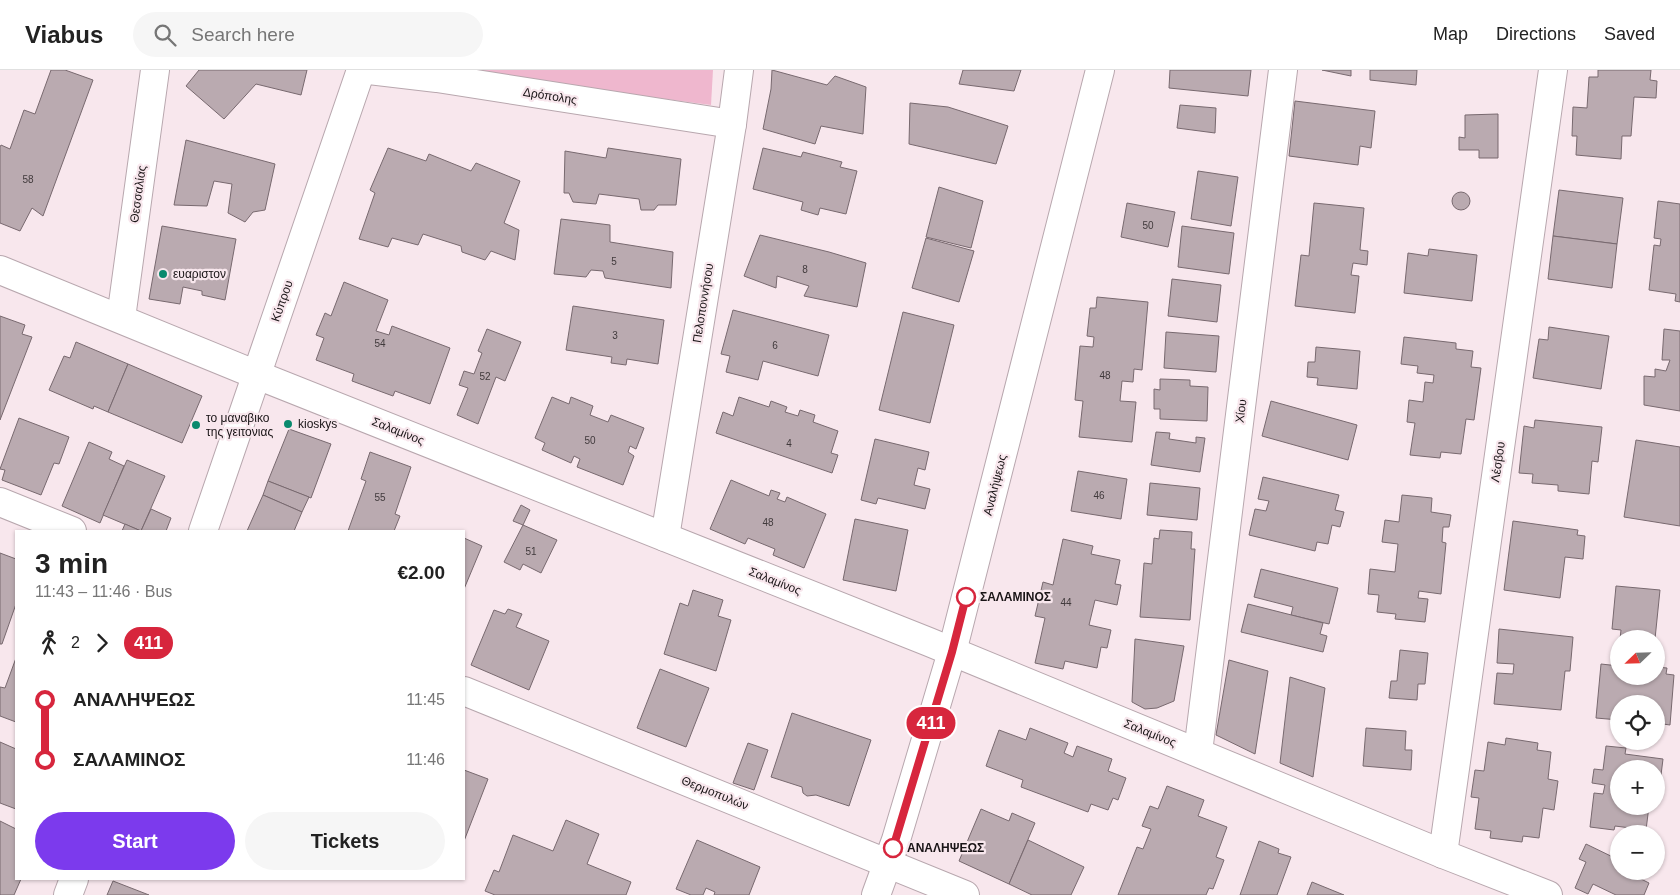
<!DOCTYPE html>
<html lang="en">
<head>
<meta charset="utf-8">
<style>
	body { margin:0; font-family:Arial,sans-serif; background:#f6f6f6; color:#222; height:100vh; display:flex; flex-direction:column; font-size:19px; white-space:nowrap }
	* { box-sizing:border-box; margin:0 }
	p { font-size:16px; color:#767676 }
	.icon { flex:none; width:28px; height:28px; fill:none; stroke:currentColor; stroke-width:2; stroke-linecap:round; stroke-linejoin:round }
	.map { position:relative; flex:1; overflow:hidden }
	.sheet { position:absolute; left:15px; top:460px; width:450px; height:350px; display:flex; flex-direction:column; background:#fff; border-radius:0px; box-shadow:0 1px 4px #0004 }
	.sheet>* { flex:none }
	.badge { padding:0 10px; border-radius:16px; font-size:18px; line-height:32px }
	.needle { width:32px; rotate:247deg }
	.buttons { position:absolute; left:1610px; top:560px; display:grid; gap:10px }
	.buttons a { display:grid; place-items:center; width:55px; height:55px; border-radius:50%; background:#fff; box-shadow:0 1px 4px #0004; font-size:25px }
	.map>.badge { position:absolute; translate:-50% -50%; box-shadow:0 0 0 2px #fff }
	.legs { display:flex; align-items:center; gap:8px; height:55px; padding:0 20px; font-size:16px }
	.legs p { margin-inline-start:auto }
	.summary { display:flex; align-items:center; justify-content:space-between; height:85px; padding:0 20px }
	h1 { font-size:28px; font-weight:800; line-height:38px }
	.cta { display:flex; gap:10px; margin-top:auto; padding:10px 20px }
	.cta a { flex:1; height:58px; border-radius:30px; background:#7c3aed; color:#fff; font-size:20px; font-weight:800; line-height:58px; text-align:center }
	.cta a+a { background:#f6f6f6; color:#222 }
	ul { padding:0 20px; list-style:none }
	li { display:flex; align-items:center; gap:18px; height:60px; font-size:19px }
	li i { display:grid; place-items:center; width:8px; height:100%; margin:0 6px; background:currentColor }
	li i::after { content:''; width:12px; height:12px; margin:-6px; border:4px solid; border-radius:50%; background:#fff }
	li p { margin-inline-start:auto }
	li:first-child i { background:linear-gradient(#0000 50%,currentColor 0) }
	li:last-child i { background:linear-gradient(currentColor 50%,#0000 0) }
	header { display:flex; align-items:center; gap:30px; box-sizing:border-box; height:70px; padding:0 25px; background:#fff; border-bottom:1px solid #e0e0e0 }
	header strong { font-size:24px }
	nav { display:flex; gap:28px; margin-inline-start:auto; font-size:18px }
	.search { width:350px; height:45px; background:#f6f6f6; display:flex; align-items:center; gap:12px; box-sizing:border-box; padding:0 18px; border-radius:28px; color:#767676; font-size:19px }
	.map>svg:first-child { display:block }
	.green { fill:#efb7ce }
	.building { fill:#baaab0; stroke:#78696f }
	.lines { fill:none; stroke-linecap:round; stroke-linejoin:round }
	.minor-casing { stroke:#b8a7ae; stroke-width:30 }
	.minor { stroke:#fff; stroke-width:28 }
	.line-1-casing { stroke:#fff; stroke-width:11 }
	.line-1 { stroke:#d7263d; stroke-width:8 }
	.poi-dot { fill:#098a6e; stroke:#f8e7ed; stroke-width:2 }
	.stop-1-dot { fill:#fff; stroke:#d7263d; stroke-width:2.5 }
	.labels { text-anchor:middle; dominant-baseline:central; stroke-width:4.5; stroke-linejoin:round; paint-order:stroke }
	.number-label { font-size:10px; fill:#413a3c }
	.street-label { font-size:12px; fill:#191416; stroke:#f8e7ed }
	.poi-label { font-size:12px; fill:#191416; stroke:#f8e7ed; text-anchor:start }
	.stop-label { font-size:12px; font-weight:bold; fill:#191416; stroke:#f8e7ed; text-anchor:start }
</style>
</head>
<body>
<header>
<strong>Viabus</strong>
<div class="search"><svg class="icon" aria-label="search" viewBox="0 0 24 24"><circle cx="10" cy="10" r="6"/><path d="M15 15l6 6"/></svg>Search here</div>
<nav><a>Map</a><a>Directions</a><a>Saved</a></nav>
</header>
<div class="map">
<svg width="1680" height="825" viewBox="0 0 1680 825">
	<rect width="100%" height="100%" fill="#f8e7ed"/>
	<polygon class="green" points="446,0 713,0 711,35"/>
	<g class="building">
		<polygon points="51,0 65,0 93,10 43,146 32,138 20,161 0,153 0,77 1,75 10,79 24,40 35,44"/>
		<polygon points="199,0 307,0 301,25 256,14 224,49 186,16"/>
		<polygon points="772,0 827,15 835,6 866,17 863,64 821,56 815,74 763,59 771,19"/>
		<polygon points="963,0 1021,0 1014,21 959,14"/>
		<polygon points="1170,0 1251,0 1248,26 1169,18"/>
		<polygon points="1322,0 1351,0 1351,6"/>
		<polygon points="1370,0 1417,0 1416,15 1370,10"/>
		<polygon points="1598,0 1651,0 1650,10 1657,11 1656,28 1634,27 1631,66 1622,66 1621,89 1576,85 1577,66 1572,66 1573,37 1587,38 1589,7 1598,7"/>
		<polygon points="1295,31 1375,41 1371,78 1360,76 1358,95 1289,86"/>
		<polygon points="910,33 948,37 1008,56 996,94 909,74"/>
		<polygon points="1180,35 1216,38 1215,63 1177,58"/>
		<polygon points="1498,44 1498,88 1479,88 1479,80 1459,80 1459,67 1465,68 1465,45"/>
		<polygon points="186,70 275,94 265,140 253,142 245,152 228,143 232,114 214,111 207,136 174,135"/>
		<polygon points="388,78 426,91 429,84 471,101 476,93 520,111 504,153 519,160 515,190 491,181 485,190 462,182 461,176 423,164 418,175 392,168 388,177 359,169 375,123 370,120"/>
		<polygon points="608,78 681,89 676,135 658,135 654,140 641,140 639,129 599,124 596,134 573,132 569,123 564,123 565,81 606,88"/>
		<polygon points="763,78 801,87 803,82 842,92 840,97 857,101 846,144 820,138 818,145 801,140 803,132 753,119"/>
		<polygon points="1198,101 1238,107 1231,156 1191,149"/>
		<polygon points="939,117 983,131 971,178 926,167"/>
		<polygon points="1559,120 1623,128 1617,174 1553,166"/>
		<circle cx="1461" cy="131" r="9"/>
		<polygon points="1658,131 1680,134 1680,232 1675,231 1676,224 1649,220 1654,175 1660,176 1661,169 1654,168"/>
		<polygon points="1127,133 1175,142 1168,177 1121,167"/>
		<polygon points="1314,133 1364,138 1360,180 1368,181 1367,195 1353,193 1351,205 1359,206 1355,243 1295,236 1301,185 1309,186"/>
		<polygon points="561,149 610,155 610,172 673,182 671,218 605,208 603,201 591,200 586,207 554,204"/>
		<polygon points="162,156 236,169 225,230 202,225 202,221 183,217 180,234 149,229"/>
		<polygon points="1182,156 1234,163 1229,204 1178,197"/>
		<polygon points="760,165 829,182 866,193 857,237 804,226 809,216 777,206 776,218 744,206"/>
		<polygon points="1553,166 1617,174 1612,218 1548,209"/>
		<polygon points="926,168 974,181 959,232 912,218"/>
		<polygon points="1429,179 1477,185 1472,231 1404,223 1408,183 1428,186"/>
		<polygon points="1172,209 1221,215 1217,252 1168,246"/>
		<polygon points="344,212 388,230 376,261 389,265 392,256 450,278 430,334 395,321 393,326 352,311 354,304 316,290 324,268 316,265 325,243 331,246"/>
		<polygon points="1097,227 1148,232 1142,300 1134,299 1133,312 1122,311 1120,331 1136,332 1132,372 1079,367 1083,331 1075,330 1080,276 1093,277 1094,267 1087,266 1090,238 1096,238"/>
		<polygon points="573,236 664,250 658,294 627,289 626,295 611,293 612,287 566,280"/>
		<polygon points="733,240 829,265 818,306 763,291 758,310 726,302 730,286 721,284"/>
		<polygon points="903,242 954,255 930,353 879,340"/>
		<polygon points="0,246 25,255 22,264 32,267 0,350"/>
		<polygon points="1549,257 1609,266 1601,319 1533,308 1539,269 1548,270"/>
		<polygon points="487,259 521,272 505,311 496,307 478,354 457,345 468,318 459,315 464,301 474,304 482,283 478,281"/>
		<polygon points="1664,259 1680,261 1680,341 1644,335 1644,306 1655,307 1655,299 1666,301 1670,290 1662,290"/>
		<polygon points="1166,262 1219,266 1216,302 1164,298"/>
		<polygon points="1404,267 1456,273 1456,279 1473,281 1471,297 1481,298 1474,350 1466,349 1461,384 1441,382 1440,388 1410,385 1415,353 1407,352 1409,330 1423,332 1425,312 1433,313 1434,305 1417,303 1418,296 1401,294"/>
		<polygon points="76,272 128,294 108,342 94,336 93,339 49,320 64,286 70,288"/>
		<polygon points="1316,277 1360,281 1357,319 1317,315 1318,308 1307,307 1308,292 1315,292"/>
		<polygon points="128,294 202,326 182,373 108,342"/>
		<polygon points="1160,309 1190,310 1190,316 1208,317 1207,351 1160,349 1160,339 1154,339 1154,319 1160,320"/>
		<polygon points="552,327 569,334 571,327 593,336 590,345 608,352 611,345 644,358 636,379 630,376 628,382 634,386 623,415 577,397 580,389 574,386 571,393 542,380 545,373 535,368"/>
		<polygon points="739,327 769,337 771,331 787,337 785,342 798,346 800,340 815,345 813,352 838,361 831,383 838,385 832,403 716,363 723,342 733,346"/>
		<polygon points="1271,331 1357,355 1348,390 1262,366"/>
		<polygon points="19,348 69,367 59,394 54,393 41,425 2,410 5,400 0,399"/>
		<polygon points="1535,350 1602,357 1598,392 1592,391 1589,424 1558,421 1558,415 1532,413 1533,404 1519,403 1524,356 1534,358"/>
		<polygon points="289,359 331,374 311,428 268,411"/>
		<polygon points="1156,362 1170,363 1169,369 1196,373 1196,367 1205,368 1200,402 1151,395"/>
		<polygon points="875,369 929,382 925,400 918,398 914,415 930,419 925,439 878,428 876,434 861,430"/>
		<polygon points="1636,370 1680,377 1680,456 1624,447"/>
		<polygon points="89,372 112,382 109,389 124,396 100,453 62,436"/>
		<polygon points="370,382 411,397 395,444 400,446 394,461 348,461 366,411 361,409"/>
		<polygon points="127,390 165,406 141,461 103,445"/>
		<polygon points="1078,401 1127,409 1121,449 1071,441"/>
		<polygon points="1263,407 1339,425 1335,440 1344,442 1340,457 1332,455 1328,474 1317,472 1315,481 1249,465 1255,439 1266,441 1269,431 1258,429"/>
		<polygon points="731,410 769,426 771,420 780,423 777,429 785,432 787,427 826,444 804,498 773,485 775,479 748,468 745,474 710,459"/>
		<polygon points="268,411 309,427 302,442 263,425"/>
		<polygon points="1150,413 1200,418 1197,450 1147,445"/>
		<polygon points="263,425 302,442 294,461 247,461"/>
		<polygon points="1402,425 1432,428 1431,442 1451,445 1449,457 1443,457 1442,472 1446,473 1441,524 1419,521 1418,528 1428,529 1425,552 1395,549 1396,544 1377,542 1379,525 1368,524 1370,499 1395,502 1398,474 1382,472 1385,450 1399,452"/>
		<polygon points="521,435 530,440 523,455 513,451"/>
		<polygon points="151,439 171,448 166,461 141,461"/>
		<polygon points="855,449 908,460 896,521 843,510"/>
		<polygon points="1513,451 1578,460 1577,465 1585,466 1583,489 1565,487 1560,528 1504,520"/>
		<polygon points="125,454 141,461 122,461"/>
		<polygon points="523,455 557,470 541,503 523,494 520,500 504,492"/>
		<polygon points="1160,460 1192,462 1191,479 1195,479 1190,550 1140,547 1144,493 1152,494 1154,468 1159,469"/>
		<polygon points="464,468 482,476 464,519"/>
		<polygon points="1063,469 1093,476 1091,484 1120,490 1115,514 1121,515 1117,535 1095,530 1089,555 1111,560 1107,578 1101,577 1097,598 1065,591 1063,599 1035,593 1045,548 1035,546 1043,512 1053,515"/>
		<polygon points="0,483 16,489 16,534 2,574 0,574"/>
		<polygon points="1261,499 1338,518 1329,554 1291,545 1293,537 1254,527"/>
		<polygon points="1616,516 1660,520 1655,569 1620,569 1621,560 1612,559"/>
		<polygon points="693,520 723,530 718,546 731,550 716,601 664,584 680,533 688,536"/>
		<polygon points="1248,534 1323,553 1320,564 1327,566 1323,582 1241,562"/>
		<polygon points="508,539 522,544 516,557 549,571 529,620 471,595 494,540 505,544"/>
		<polygon points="1499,559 1573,567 1570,601 1565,601 1561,640 1494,634 1497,603 1513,604 1514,594 1497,593"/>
		<polygon points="1135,569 1184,576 1174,631 1157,638 1145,639 1132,632"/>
		<polygon points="1400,580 1428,583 1425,614 1418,614 1417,630 1389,628 1391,611 1397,611"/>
		<polygon points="16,588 16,652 0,646 0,617 5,618"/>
		<polygon points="1229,590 1268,601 1255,684 1216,665"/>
		<polygon points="1601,594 1619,596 1619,606 1656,606 1656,597 1667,598 1666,604 1674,605 1670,655 1656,653 1656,634 1619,634 1619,650 1596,648"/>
		<polygon points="660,599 709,618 686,677 637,658"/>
		<polygon points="1290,607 1325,618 1313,707 1280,693"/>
		<polygon points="792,643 871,670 849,736 816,725 807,726 803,723 802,717 771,707"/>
		<polygon points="1030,658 1068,673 1064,683 1073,687 1077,676 1112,689 1108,701 1126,708 1118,730 1113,728 1108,740 1091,734 1088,742 1021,717 1023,710 986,696 999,660 1026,670"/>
		<polygon points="1366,658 1406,661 1405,680 1412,680 1411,700 1363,696"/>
		<polygon points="1506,668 1538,673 1537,680 1551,682 1548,709 1558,711 1554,740 1543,738 1539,768 1523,766 1522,772 1490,768 1491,761 1475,759 1479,728 1471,727 1475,700 1484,701 1488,672 1505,675"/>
		<polygon points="0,672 16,679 16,739 0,733"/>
		<polygon points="748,673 768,680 754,720 733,713"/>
		<polygon points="1606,676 1626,678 1625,684 1663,689 1659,721 1656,721 1656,699 1619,699 1619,736 1649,736 1646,760 1615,756 1614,760 1590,757 1594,723 1603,724 1605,715 1592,713 1594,699 1603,700"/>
		<polygon points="464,700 488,709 464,771"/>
		<polygon points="1167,716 1204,730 1198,746 1227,757 1216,787 1224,790 1213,819 1209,818 1206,825 1118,825 1137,777 1143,779 1151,759 1142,756 1150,736 1158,739"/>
		<polygon points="981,739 1009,751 1012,743 1035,753 1009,814 959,791"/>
		<polygon points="566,750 599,764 587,794 631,812 626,825 495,825 485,821 494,800 499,802 513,765 553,781"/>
		<polygon points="0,751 16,759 16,809 21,809 14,825 0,825"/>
		<polygon points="697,770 760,797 749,825 714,825 715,822 706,818 703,825 691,825 676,819"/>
		<polygon points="1028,770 1084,797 1071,825 1032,825 1009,814"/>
		<polygon points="1259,771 1279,779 1278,783 1291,787 1277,825 1240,825"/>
		<polygon points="1586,774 1619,790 1619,801 1642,801 1639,808 1649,813 1644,825 1616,825 1593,814 1588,824 1575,818 1586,792 1579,789"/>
		<polygon points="113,811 149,825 107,825"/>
		<polygon points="1312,812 1344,825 1307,825"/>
	</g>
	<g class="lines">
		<g class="minor-casing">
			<g id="minor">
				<polyline points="369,0 437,8 732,54"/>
				<polyline points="0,200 257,305 929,572 1443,784 1548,825"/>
				<polyline points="121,248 155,0"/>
				<polyline points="0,432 72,461"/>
				<polyline points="203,461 361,0"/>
				<polyline points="665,467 732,54 739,0"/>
				<polyline points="464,621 965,825"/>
				<polyline points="1198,682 1283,0"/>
				<polyline points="1443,784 1553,0"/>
				<polyline points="68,825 74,809"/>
				<polyline points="876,825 896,770 952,582 1100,0"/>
			</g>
		</g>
		<use href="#minor" class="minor"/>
	</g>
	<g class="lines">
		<g class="line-1-casing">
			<polyline id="line-1" points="893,778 952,582 966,527"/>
		</g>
		<use href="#line-1" class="line-1"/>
	</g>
	<g class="poi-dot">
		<circle cx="163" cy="204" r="5"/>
		<circle cx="288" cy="354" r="5"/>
		<circle cx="196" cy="355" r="5"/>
	</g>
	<g class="stop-1-dot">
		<circle cx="966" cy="527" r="9"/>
		<circle cx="893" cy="778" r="9"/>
	</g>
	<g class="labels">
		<g class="number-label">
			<text x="28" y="109">58</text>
			<text x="1148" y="155">50</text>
			<text x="614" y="191">5</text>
			<text x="805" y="199">8</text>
			<text x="615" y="265">3</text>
			<text x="380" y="273">54</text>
			<text x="775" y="275">6</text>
			<text x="1105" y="305">48</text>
			<text x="485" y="306">52</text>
			<text x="590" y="370">50</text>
			<text x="789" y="373">4</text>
			<text x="1099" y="425">46</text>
			<text x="380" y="427">55</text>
			<text x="768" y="452">48</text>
			<text x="531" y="481">51</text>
			<text x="1066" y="532">44</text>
		</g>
		<g class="street-label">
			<text transform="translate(550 26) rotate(9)">Δρόπολης</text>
			<text transform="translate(138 124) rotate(-82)">Θεσσαλίας</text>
			<text transform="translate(282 231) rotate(-71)">Κύπρου</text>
			<text transform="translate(703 233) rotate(-81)">Πελοποννήσου</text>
			<text transform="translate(1241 341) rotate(-83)">Χίου</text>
			<text transform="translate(398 361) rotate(22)">Σαλαμίνος</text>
			<text transform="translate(1498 392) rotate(-82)">Λέσβου</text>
			<text transform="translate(995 415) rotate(-76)">Αναλήψεως</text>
			<text transform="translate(775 511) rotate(22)">Σαλαμίνος</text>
			<text transform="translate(1150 663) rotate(22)">Σαλαμίνος</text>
			<text transform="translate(715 723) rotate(22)">Θερμοπυλών</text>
		</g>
		<g class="poi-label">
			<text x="173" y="204">ευαριστον</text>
			<text x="206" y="348">το μαναβικο<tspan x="206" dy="14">της γειτονιας</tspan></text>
			<text x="298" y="354">kioskys</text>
		</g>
		<g class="stop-label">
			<text x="980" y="527">ΣΑΛΑΜΙΝΟΣ</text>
			<text x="907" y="778">ΑΝΑΛΗΨΕΩΣ</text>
		</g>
	</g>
</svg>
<div class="buttons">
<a><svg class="needle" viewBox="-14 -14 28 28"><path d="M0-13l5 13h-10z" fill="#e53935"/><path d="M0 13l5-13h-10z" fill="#767676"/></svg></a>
<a><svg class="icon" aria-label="locate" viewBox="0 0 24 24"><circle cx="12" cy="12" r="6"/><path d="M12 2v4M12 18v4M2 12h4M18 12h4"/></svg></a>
<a>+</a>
<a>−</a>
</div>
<b class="badge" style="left:931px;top:653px;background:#d7263d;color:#fff">411</b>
<section class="sheet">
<div class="summary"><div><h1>3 min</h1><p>11:43 – 11:46 · Bus</p></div><b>€2.00</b></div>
<div class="legs"><svg class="icon" aria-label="walk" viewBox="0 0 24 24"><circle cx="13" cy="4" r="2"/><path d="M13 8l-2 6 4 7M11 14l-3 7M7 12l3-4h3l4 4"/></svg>2<svg class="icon" aria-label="forward" viewBox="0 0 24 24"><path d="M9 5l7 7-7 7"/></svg><b class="badge" style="background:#d7263d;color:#fff">411</b></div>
<ul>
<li><i style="color:#d7263d"></i><b>ΑΝΑΛΗΨΕΩΣ</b><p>11:45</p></li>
<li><i style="color:#d7263d"></i><b>ΣΑΛΑΜΙΝΟΣ</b><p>11:46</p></li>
</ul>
<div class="cta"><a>Start</a><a>Tickets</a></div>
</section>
</div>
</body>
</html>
